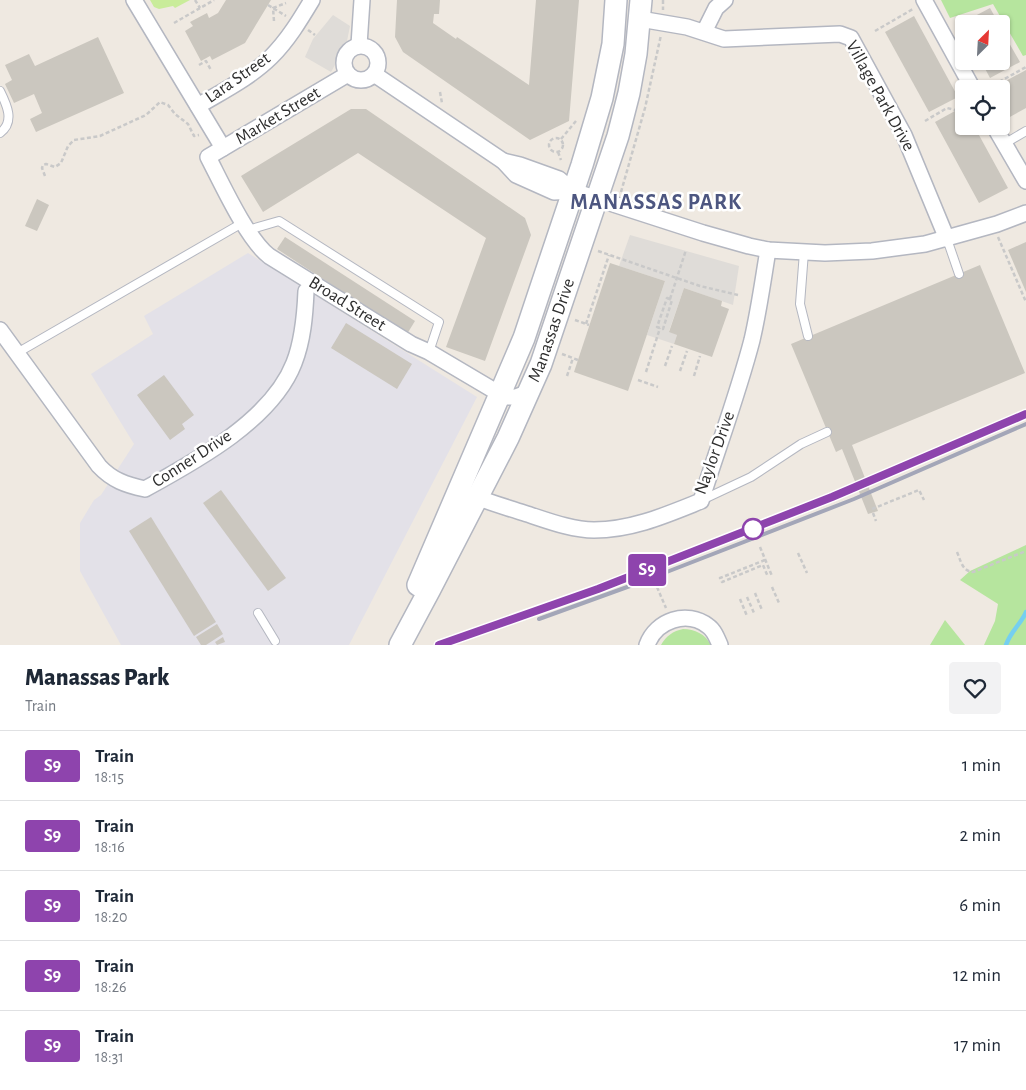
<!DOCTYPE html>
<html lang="en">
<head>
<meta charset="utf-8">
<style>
	body { margin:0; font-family:"Alegreya Sans",sans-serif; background:#f2f2f3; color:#1f2937; height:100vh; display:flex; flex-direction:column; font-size:19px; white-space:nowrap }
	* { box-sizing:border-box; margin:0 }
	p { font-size:16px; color:#747a83 }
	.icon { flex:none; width:28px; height:28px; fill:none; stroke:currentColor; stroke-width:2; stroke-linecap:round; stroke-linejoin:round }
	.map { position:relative; height:645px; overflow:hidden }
	.side { display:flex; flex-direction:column; background:#fff; flex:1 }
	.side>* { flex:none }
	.badge { padding:0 10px; border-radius:4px; font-size:18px; line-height:32px }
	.needle { width:32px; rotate:24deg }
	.controls { position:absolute; left:955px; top:15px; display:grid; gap:10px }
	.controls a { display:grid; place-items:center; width:55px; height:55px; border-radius:5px; background:#fff; box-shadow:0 1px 4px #0004; font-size:25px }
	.map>.badge { position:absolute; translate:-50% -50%; box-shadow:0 0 0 2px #fff }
	.round { display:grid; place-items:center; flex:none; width:52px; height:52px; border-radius:5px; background:#f2f2f3 }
	.head { display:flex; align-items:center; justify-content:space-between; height:85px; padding:0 25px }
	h1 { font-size:24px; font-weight:800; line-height:38px }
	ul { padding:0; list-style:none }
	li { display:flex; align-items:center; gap:15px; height:70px; padding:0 25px; border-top:1px solid #e0e1e3 }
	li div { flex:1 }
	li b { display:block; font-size:19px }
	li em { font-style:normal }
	li .badge { min-width:55px; font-weight:700; text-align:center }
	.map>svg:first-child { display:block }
	.industrial { fill:#e3e1e8 }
	.green { fill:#b6e59e }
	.pitch { fill:#c9ec9a }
	.plaza { fill:#dfdcd8 }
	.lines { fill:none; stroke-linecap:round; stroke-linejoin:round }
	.stream { stroke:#75cff0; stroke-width:4.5 }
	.building { fill:#cbc7bf }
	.service-casing { stroke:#b4b7c1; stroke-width:10 }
	.minor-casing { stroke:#b4b7c1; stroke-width:18 }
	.secondary-casing { stroke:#b4b7c1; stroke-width:24 }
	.path { stroke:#c9c9c9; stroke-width:2.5; stroke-dasharray:4 2.5; stroke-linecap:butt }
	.service { stroke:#fff; stroke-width:8 }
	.minor { stroke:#fff; stroke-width:15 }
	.secondary { stroke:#fff; stroke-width:21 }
	.rail { stroke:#a3a6b8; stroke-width:4 }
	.line-casing { stroke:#fff; stroke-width:11 }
	.line { stroke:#8e44ad; stroke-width:8 }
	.stop-dot { fill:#fff; stroke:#8e44ad; stroke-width:2.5 }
	.labels { text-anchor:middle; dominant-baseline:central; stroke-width:5; stroke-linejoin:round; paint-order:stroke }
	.street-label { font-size:18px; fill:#2e2e2e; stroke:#fff }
	.district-label { font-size:22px; font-weight:bold; letter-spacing:1px; fill:#4d5680; stroke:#fff }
</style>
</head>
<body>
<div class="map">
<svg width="1026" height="645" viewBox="0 0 1026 645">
	<rect width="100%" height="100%" fill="#efe9e1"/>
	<polygon class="industrial" points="248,253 477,397 349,645 121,645 80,571 80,523 94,500 101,495 134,444 91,374 153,334 144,316"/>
	<g class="green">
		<polygon points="941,0 1026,0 1026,55 1023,56 993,4 950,18"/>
		<polygon points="1026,545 1026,645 984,645 995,621 998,604 960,580 970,571"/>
		<polygon points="945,620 965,645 930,645"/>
		<path d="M683,629c12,0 22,5 28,16h-50c5,-9 12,-14 22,-16z"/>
	</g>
	<polygon class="pitch" points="150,0 190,0 175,8 173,6 159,9 154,7"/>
	<g class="plaza">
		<polygon points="333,15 350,26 347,41 338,54 335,65 331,72 305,57 313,39"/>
		<polygon points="630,235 739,266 733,305 684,288 669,331 677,335 674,344 647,335 665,281 619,266"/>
	</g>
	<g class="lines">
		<path class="stream" d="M1006,645c4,-13 15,-21 20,-33"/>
	</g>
	<g class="building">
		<polygon points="226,0 271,0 245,43 212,60 210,56 201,61 185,31 193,26 190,22 207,13 209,18 218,13"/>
		<polygon points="397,0 440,0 439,14 434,14 433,23 456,39 457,37 529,85 536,0 579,0 569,121 530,140 403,52 395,37"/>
		<polygon points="990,8 999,24 964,24 964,31 960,24"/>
		<polygon points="914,16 958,97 929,112 885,32"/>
		<polygon points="1001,29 1020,62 990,78 981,61 1001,61"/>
		<polygon points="98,37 124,93 36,132 30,119 42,113 34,94 14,103 5,84 12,80 5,65 29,54 35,66"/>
		<polygon points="1026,70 1026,108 1008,118 1001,105 1001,89 991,89"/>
		<polygon points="964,106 964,126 974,126 1008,188 979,203 935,122"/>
		<polygon points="351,109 366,109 525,218 531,235 485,361 446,347 486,238 358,153 263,212 241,176"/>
		<polygon points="37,199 49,205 37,231 25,226"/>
		<polygon points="285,237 415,321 407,334 277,249"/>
		<polygon points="1026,242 1026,292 1008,250"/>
		<polygon points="610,263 665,281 628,391 574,372"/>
		<polygon points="980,265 1025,373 852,445 878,511 868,514 842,449 836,452 791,344"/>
		<polygon points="684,288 722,301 721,306 729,309 712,357 674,344 677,335 669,332"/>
		<polygon points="346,323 412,364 397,389 331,348"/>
		<polygon points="164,375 194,415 182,424 185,429 170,440 137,395"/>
		<polygon points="221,490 286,578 268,591 203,503"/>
		<polygon points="151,517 216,622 194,636 129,531"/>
		<polygon points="217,624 223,634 206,645 201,645 196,637"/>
		<polygon points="223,637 225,642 217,645 215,642"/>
	</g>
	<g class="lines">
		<g class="service-casing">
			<g id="service">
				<path d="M0,91c7,14 15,31 0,42"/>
				<polyline points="1004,144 1026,131"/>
				<polyline points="248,230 279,221 439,322 429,352"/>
				<polyline points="947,239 959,274"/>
				<polyline points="804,252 800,304 808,336"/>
				<polyline points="17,353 244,222"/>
				<polyline points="702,500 751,477 801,444 827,432"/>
				<polyline points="258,613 275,641"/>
			</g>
		</g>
		<g class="minor-casing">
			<g id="minor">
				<polyline points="134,0 223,148"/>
				<polyline points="924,0 973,89"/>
				<polyline points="640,19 687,27 724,39 840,34 851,38 904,135 947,239"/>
				<polyline points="704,32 716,8 725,0"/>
				<polyline points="359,45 362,0"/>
				<circle cx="361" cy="63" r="17"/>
				<path d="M348,74l-140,83c14,27 39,82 61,99l142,88 18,8 76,45h11l13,-5"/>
				<polyline points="374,74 503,161 516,175 554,192 573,191 703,233 749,246 768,250 825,253 872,251 925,244 997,224 1026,213"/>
				<path d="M198,106c25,-15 53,-29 73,-49 17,-17 29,-37 41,-57"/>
				<polyline points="994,126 1026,181"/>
				<polyline points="503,161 520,165 559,179 573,191"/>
				<path d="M0,330l99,136c13,14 27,19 46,23 51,-28 127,-69 149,-126 9,-23 11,-48 12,-72"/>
				<path d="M469,494c18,8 37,13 55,19 22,7 47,17 70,17 38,0 72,-15 107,-29 17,-54 37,-107 51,-161 7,-30 11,-60 16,-90"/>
				<path d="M647,645c9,-25 40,-35 61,-19 6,4 9,12 12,19"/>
			</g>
		</g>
		<g class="secondary-casing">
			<g id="secondary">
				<polyline points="418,585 506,380 524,338 538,296 582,165 602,98 613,44 616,0"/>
				<path id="s1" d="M400,645l30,-56 78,-151 33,-74 77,-228 11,-43 7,-39 5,-54"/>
			</g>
		</g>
		<g class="path">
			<polyline points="195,0 200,8"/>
			<polyline points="663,0 663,10"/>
			<polyline points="268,5 286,16"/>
			<polyline points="274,21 273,8 286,3"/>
			<polyline points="174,23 214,0"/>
			<polyline points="308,30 315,35"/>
			<polyline points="875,31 913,9"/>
			<polyline points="199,65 206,61 211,70"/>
			<polyline points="987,86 999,82 1026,67"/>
			<polyline points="440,92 442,103"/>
			<polyline points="925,121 947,108 955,110 964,105"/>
			<circle cx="556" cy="145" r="7"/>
			<polyline points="561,139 576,121"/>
			<polyline points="558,152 561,160"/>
			<polyline points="45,176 42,168 43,165 46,164 55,167 61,163 68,146 74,140 100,136 146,115 160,102 168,105 175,114 188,124 194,136 199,135"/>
			<polyline points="621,192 645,108 661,35"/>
			<polyline points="998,237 1026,302"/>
			<polyline points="598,251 700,286 738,295"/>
			<polygon points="667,298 672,300 663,329 657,327"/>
			<polyline points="670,299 686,250"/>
			<polyline points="575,320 589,325"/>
			<polyline points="586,324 609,255"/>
			<polyline points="562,354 578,360"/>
			<polyline points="665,366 672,346"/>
			<polyline points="680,371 687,351"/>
			<polyline points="646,372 660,328"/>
			<polyline points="567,376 573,358"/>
			<polyline points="694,376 700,356"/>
			<polyline points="638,380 658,387"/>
			<polyline points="872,509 919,490 924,500"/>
			<polyline points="873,513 876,521"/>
			<polyline points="760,547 772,576"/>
			<path d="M957,552c4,9 5,19 16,20l53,-21"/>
			<polyline points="798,553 807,573"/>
			<polyline points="765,560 720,578 722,582 763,565 768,577"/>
			<polyline points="657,587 666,608"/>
			<polyline points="772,587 779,603"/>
			<polyline points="755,593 762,610"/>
			<polyline points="747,597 754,613"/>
			<polyline points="740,599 747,616"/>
		</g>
		<use href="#service" class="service"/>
		<use href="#minor" class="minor"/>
		<use href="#secondary" class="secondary"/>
		<g class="rail">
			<polyline points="539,619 641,582 854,499 1026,424"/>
			<polyline points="439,645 598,589 850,490 1026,414"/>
		</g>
	</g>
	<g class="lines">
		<g class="line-casing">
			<polyline id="line" points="439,645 598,589 832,497 1026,414"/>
		</g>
		<use href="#line" class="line"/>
	</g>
	<circle class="stop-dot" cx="753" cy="529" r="10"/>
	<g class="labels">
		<g class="street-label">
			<text transform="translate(238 78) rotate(-35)">Lara Street</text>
			<text transform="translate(880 96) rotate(61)">Village Park Drive</text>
			<text transform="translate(278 116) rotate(-31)">Market Street</text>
			<text transform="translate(347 304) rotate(32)">Broad Street</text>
			<text stroke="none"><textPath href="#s1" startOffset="350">Manassas Drive</textPath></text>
			<text transform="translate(715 453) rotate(-70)">Naylor Drive</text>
			<text transform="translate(192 459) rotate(-33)">Conner Drive</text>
		</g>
		<g class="district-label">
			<text x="656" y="202">MANASSAS PARK</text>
		</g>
	</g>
</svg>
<div class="controls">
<a><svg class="needle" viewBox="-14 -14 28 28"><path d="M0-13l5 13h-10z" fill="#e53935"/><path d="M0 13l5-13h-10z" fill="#747a83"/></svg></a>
<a><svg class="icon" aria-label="locate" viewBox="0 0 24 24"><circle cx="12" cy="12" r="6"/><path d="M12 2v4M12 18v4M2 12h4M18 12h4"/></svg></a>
</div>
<b class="badge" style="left:647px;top:570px;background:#8e44ad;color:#fff">S9</b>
</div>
<section class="side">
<div class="head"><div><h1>Manassas Park</h1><p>Train</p></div><a class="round"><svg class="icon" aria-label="heart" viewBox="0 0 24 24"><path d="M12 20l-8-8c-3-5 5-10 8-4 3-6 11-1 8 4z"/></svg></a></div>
<ul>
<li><span class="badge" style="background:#8e44ad;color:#fff">S9</span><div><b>Train</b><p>18:15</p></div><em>1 min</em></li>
<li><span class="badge" style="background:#8e44ad;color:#fff">S9</span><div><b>Train</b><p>18:16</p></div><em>2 min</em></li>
<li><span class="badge" style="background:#8e44ad;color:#fff">S9</span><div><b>Train</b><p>18:20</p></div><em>6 min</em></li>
<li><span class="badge" style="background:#8e44ad;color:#fff">S9</span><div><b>Train</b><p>18:26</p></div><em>12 min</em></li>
<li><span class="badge" style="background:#8e44ad;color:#fff">S9</span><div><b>Train</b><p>18:31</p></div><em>17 min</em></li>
</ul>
</section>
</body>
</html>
